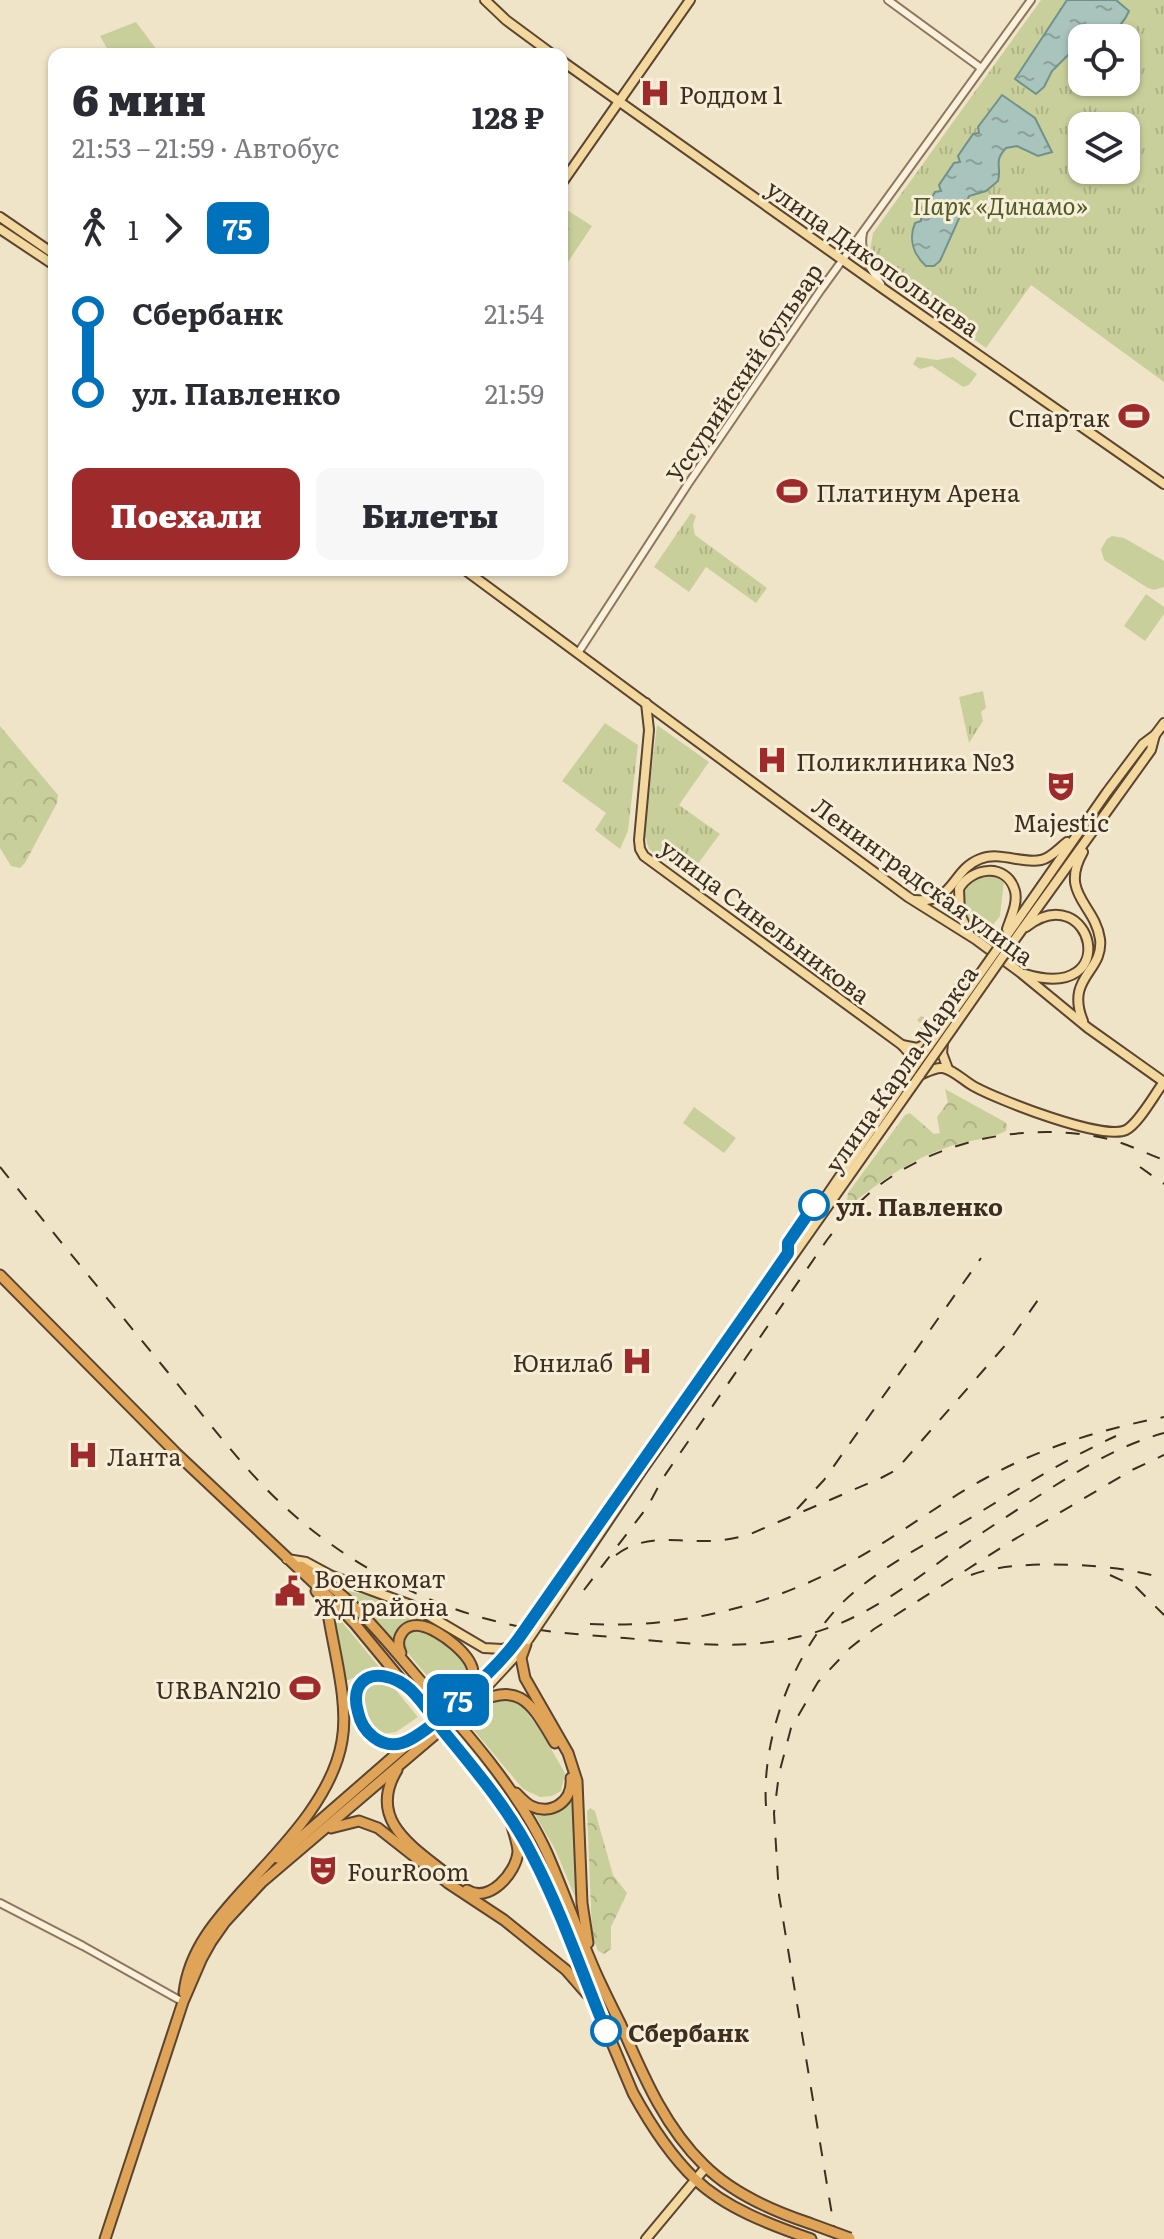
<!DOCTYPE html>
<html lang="ru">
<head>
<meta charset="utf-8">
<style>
	body { margin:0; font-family:Literata,serif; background:#f7f7f7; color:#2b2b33; height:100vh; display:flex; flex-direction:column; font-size:30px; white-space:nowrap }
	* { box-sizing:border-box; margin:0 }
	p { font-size:26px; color:#7c7c81 }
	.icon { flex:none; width:44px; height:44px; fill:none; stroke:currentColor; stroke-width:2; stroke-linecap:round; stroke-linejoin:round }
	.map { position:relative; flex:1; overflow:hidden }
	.details { position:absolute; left:48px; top:48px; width:520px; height:528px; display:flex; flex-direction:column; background:#fff; border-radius:16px; box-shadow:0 2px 6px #0004 }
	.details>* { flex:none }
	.badge { padding:0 16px; border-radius:12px; font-size:28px; line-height:52px }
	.controls { position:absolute; left:1068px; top:24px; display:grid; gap:16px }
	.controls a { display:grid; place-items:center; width:72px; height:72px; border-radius:16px; background:#fff; box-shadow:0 2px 6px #0004; font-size:40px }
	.map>.badge { position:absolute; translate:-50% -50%; box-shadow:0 0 0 4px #fff }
	.legs { display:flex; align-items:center; gap:12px; height:88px; padding:0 24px; font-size:26px }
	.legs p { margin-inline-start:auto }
	.headline { display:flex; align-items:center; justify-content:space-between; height:136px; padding:0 24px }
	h1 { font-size:44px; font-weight:800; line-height:60px }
	.action { display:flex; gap:16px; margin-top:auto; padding:16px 24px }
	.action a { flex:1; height:92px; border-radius:16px; background:#9e2a2b; color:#fff; font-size:32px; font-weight:800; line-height:92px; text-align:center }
	.action a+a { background:#f7f7f7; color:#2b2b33 }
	ul { padding:0 24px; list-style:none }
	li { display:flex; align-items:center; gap:28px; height:80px; font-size:30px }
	li i { display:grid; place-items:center; width:12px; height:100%; margin:0 10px; background:currentColor }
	li i::after { content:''; width:20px; height:20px; margin:-10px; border:6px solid; border-radius:50%; background:#fff }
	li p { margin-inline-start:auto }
	li:first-child i { background:linear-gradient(#0000 50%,currentColor 0) }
	li:last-child i { background:linear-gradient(currentColor 50%,#0000 0) }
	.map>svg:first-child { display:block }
	.grass { fill:#c9cf9b }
	.forest { fill:url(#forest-crowns) }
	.park { fill:url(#park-tufts); fill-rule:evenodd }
	.water { fill:url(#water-ripples); stroke:#6f938a; stroke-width:2 }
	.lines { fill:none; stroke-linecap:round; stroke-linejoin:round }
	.minor-casing { stroke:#8d765c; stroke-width:10 }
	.major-casing { stroke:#5b4430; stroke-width:12 }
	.highway-casing { stroke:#5b4430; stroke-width:13 }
	.minor { stroke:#faf1dc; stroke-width:6 }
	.major { stroke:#f3d9a0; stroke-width:8 }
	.highway { stroke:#e0a458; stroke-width:9 }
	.rail { stroke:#3d2e20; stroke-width:2; stroke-dasharray:14 14; stroke-linecap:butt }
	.major-bridge-casing { stroke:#5b4430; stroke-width:12; stroke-linecap:butt }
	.highway-bridge-casing { stroke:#5b4430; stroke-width:13; stroke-linecap:butt }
	.major-bridge { stroke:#f3d9a0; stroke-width:8 }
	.highway-bridge { stroke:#e0a458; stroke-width:9 }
	.line-1-casing { stroke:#fff; stroke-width:18 }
	.line-1 { stroke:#0072bc; stroke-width:12 }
	.stop-1-dot { fill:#fff; stroke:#0072bc; stroke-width:4 }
	.labels { text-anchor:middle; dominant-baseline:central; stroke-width:6; stroke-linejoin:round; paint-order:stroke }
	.poi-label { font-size:24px; fill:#3d2e20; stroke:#f7eed8; text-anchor:start }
	.park-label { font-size:24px; font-style:italic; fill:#4d5a26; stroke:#f7eed8 }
	.street-label { font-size:24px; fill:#3d2e20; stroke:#f7eed8 }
	.stop-label { font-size:24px; font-weight:bold; fill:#3d2e20; stroke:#f7eed8; text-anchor:start }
</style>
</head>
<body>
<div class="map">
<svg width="1164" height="2239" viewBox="0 0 1164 2239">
	<defs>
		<pattern id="forest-crowns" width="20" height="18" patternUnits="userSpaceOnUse" patternTransform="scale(2)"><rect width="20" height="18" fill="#c9cf9b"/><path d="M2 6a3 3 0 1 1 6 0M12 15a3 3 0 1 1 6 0" fill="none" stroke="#aeb285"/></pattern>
		<pattern id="park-tufts" width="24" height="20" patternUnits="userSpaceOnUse" patternTransform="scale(2)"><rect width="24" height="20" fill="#c9cf9b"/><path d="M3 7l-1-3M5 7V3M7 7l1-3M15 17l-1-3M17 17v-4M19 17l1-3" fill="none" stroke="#aeb285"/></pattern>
		<pattern id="water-ripples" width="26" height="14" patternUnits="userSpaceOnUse" patternTransform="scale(2)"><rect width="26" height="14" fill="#a9c4bc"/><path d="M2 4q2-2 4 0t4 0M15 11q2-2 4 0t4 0" fill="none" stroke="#8ba098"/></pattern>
	</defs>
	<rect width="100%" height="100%" fill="#f0e4c8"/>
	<g class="grass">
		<polygon points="136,22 160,54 135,54 123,50 108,50 100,36"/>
		<polygon points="917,357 937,360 953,357 977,374 969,385 963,387 932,366 920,369 913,364"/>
		<polygon points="1112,536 1124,538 1164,561 1164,587 1154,590 1148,588 1104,560 1101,549 1107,539"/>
		<polygon points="1146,594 1164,607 1164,614 1145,641 1124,626"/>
		<path d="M986,874l10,2 8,5 -4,35 -11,14 4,4 -4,3 -24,-16 -1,-3c-1,-30 -7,-31 22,-44z"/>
		<polygon points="694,1107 736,1138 724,1153 683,1123"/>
		<path d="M349,1591c26,6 55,13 76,30 -16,-2 -26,5 -31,20l-46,-47z"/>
		<polygon points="333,1611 380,1668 343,1682"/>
		<path d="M413,1630c21,1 45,19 53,39l-23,26 -41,-49 3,-11z"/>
		<path d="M373,1681l16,1 29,35 -22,15 -14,2c-18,-13 -33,-35 -9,-53z"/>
		<polygon points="504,1699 521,1705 539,1728 565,1773 561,1791 552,1796 540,1797 523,1789 466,1721 491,1703"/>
		<polygon points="575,1796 578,1904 555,1849 533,1811 563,1807"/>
	</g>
	<g class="forest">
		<polygon points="0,726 58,795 57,803 25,863 20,868 11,866 0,848"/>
		<polygon points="961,980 964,986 932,1034 922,1037 920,1030 922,1025 917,1020 921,1016 928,1019 931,1018 956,981"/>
		<path d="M945,1089l60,33 2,3 -1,6c-16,8 -37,9 -55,15 -37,12 -68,33 -98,57l-4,1 -2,-4 1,-7 57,-78 5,-2 24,21 6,-1 -3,-16 11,-15z"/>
		<polygon points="590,1808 595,1811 613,1875 627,1893 611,1927 611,1949 604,1954 598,1951 592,1934 587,1811"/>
	</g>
	<g class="park">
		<path d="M1041,0h123v382l-133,-97 -45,63 -118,-86 5,-29zM1082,38h44v44h-44zM1082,126h44v44h-44z"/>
		<polygon points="567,210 592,226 562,271 562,217"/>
		<polygon points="691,513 696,516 693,525 695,535 767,588 756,603 706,567 689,592 654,567"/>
		<polygon points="983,691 986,708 981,712 983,721 969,743 959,697"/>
		<polygon points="605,723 638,745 628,831 620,849 595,830 606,813 562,781"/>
		<polygon points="657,725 709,762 679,805 720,834 689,876 649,849 644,833"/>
	</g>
	<g class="water">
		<path d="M1067,0h49l13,11c-9,21 -25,27 -47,27v3l-30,30 -8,16 -8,7 -21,-15z"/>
		<path d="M1002,95l33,23 17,34 -14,4 -21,-10 -11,2c-13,14 -4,18 -8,33l-12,10 -17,5 -29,65 -6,5h-8c-12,-11 -18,-26 -11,-43l6,-2v-6l14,-23 6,-1 -2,-6 15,-22 6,-1 -2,-6 15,-22 6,-1 -1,-6z"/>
	</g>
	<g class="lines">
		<g class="minor-casing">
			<g id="minor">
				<polyline points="888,0 981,68"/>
				<path d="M863,233c-4,21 6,34 18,51"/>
				<polyline points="578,653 688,484 820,291 1031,0"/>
				<polyline points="0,1903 83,1946 183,2002"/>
			</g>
		</g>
		<g class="major-casing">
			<g id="major">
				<polyline points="485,0 506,20 552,54"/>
				<polyline points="562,61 885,290 1164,484"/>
				<polyline points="562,183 690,0"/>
				<polyline points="0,217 54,254"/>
				<polyline points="0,229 54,265"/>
				<polyline points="465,570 908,897 975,939 1021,973 1088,1028 1164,1082"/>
				<polyline points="646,703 649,730 639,840 640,849 644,856 902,1045 917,1048 932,1041"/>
				<path d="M915,900c40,4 36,-30 65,-41 20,-8 41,5 61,1 10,-2 18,-12 26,-18"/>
				<path d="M969,933l-9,-19 -1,-25c12,-22 48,-27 56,2 3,12 -4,26 -8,38"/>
				<polyline points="1001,944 1107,792 1143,744 1155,735 1164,723"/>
				<polyline points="1008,949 1151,750 1155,735"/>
				<path d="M1025,974c100,30 67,-98 1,-47"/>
				<path d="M1083,1021c-18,-44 21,-49 17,-82 -5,-35 -41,-45 -17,-87"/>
				<polyline points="943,1043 942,1053 948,1069"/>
				<polyline points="770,1279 912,1070 912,1056 902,1045"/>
				<polyline points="287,1559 306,1562 332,1576 411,1605 484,1648 502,1649 513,1646"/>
				<polyline points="542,1604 615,1500"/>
				<path d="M549,1609l92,-137 279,-397c7,-3 15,-8 23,-7 11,2 22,14 32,19 24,13 128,54 151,43 13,-7 28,-35 38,-48"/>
				<polyline points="468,1692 511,1648"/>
				<polyline points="472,1703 523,1648"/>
				<polyline points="646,2239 706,2167"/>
			</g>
		</g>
		<g class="highway-casing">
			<g id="highway">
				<path d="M0,1275l177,179 155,146 23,24 114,138 40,53 25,43 99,235c17,31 36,61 62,86 30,29 76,46 116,60"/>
				<path d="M301,1566c47,26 82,71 117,112 45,50 101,113 129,175 17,39 31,79 48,118 8,18 17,36 26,54 22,50 43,101 83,140 27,27 69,46 105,58"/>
				<polyline points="526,1644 521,1658 525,1678 568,1753 577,1781 582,1903 588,1943"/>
				<path d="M401,1653c-7,-14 3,-31 21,-27 16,3 53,30 51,49 -1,8 -7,16 -11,22"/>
				<path d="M400,1683c-62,-38 -54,86 10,56"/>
				<path d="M469,1706c51,-26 61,-5 86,37"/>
				<path d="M397,1770c-31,51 18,78 52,106"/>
				<path d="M516,1793c4,4 9,10 15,13 21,10 42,-5 40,-28"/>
				<polyline points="331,1828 359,1821 378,1828 448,1883 504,1920 566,1970 587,1994"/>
				<polyline points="277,1858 417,1736"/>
				<path d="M467,1890c22,14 49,-17 51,-38 0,-8 -4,-18 -6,-26"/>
				<path d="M184,1993c5,-47 39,-81 69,-114 35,-38 80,-85 89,-138 7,-38 -8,-89 -14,-128l-7,-16 -5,-6"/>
				<polyline points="105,2239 183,2002 202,1958 211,1942 225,1922 262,1882 424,1744"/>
			</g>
		</g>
		<use href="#minor" class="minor"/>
		<use href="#major" class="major"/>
		<use href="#highway" class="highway"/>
		<g class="rail">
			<path d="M0,1167c55,68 111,136 166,203 39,47 76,98 121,139 62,56 143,99 225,116 37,8 75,10 113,13 78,7 141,16 216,-15 40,-17 74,-43 108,-68 25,-17 51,-34 77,-51 44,-28 87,-57 138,-71"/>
			<polyline points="1140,1167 1164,1184"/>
			<polyline points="797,1509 824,1480 981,1258"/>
			<path d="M616,1555c29,-22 60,-13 94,-14 13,0 25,-3 38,-6l133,-57 15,-8 113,-129 29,-41"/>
			<path d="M971,1575c43,-17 150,-12 193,4"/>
			<polyline points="1110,1575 1136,1587 1164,1615"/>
			<path d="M584,1590l64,-84 15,-28 164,-238c14,-18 28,-35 46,-50 65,-52 160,-70 239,-50 18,5 35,14 52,20"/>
			<path d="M590,1624c101,5 197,-23 283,-75 38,-23 74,-50 113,-71 56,-31 117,-49 178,-61"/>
			<path d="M766,1806c-5,-72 32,-167 88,-214 36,-30 79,-52 118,-75 48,-29 94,-58 144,-81"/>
			<polyline points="836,2239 779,1895 774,1813 779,1774 791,1728 818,1682 850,1648 874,1629 1010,1542 1132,1470 1164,1455"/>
		</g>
		<g class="major-bridge-casing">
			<g id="major-bridge">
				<polyline points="912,1070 1001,944"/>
				<polyline points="920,1075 1008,949"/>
				<polyline points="519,1638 542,1604"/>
				<polyline points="528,1640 549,1609"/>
			</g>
		</g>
		<g class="highway-bridge-casing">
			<g id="highway-bridge">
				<polyline points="417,1736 462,1697"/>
				<polyline points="424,1744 469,1706"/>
				<polyline points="809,2223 850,2238"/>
			</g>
		</g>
		<use href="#major-bridge" class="major-bridge"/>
		<use href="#highway-bridge" class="highway-bridge"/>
	</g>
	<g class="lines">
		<g class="line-1-casing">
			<path id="line-1" d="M606,2031c-24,-58 -44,-118 -73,-174 -22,-45 -56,-85 -88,-124 -11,-14 -21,-30 -34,-43 -13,-12 -42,-24 -53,-2 -3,7 -2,17 0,24 4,20 23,37 44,31 27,-8 100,-81 117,-105l240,-343 29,-42v-10l26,-38"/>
		</g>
		<use href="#line-1" class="line-1"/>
	</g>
	<defs>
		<g id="hospital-bare" transform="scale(2.4)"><path d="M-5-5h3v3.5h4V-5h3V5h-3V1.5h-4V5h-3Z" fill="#9e2a2b" stroke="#f7eed8" stroke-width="2.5" paint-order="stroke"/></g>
		<g id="stadium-bare" transform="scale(2.4)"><path d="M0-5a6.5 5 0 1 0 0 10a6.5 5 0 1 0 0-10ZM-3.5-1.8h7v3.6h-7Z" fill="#9e2a2b" stroke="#f7eed8" stroke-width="2.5" paint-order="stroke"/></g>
		<g id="theatre-bare" transform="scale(2.4)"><path d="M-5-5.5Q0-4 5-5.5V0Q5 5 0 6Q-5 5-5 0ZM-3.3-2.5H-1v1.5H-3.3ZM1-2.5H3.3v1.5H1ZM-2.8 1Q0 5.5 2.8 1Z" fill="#9e2a2b" stroke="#f7eed8" stroke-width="2.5" paint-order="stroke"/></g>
		<g id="civic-bare" transform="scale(2.4)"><path d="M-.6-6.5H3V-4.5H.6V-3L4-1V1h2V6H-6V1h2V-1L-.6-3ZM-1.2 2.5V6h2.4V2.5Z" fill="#9e2a2b" stroke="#f7eed8" stroke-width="2.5" paint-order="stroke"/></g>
	</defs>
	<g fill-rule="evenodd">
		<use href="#hospital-bare" x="655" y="93"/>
		<use href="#stadium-bare" x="1134" y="416"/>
		<use href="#stadium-bare" x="792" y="491"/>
		<use href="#hospital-bare" x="772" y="760"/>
		<use href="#theatre-bare" x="1061" y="786"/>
		<use href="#hospital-bare" x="637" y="1361"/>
		<use href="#hospital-bare" x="83" y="1455"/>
		<use href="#civic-bare" x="290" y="1591"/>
		<use href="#stadium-bare" x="305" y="1688"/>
		<use href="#theatre-bare" x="323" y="1870"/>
	</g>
	<g class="stop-1-dot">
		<circle cx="814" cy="1205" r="14"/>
		<circle cx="606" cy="2031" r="14"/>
	</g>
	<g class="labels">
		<g class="poi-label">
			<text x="679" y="93">Роддом 1</text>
			<text x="1110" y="416" text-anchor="end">Спартак</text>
			<text x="816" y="491">Платинум Арена</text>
			<text x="796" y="760">Поликлиника №3</text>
			<text x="1061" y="821" text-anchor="middle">Majestic</text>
			<text x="613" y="1361" text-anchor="end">Юнилаб</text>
			<text x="107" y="1455">Ланта</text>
			<text x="314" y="1577">Военкомат<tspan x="314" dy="28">ЖД района</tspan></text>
			<text x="281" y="1688" text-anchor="end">URBAN210</text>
			<text x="347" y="1870">FourRoom</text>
		</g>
		<g class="park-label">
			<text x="1000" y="204">Парк «Динамо»</text>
		</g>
		<g class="street-label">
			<text transform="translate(874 257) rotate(35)">улица Дикопольцева</text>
			<text transform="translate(743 372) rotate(-56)">Уссурийский бульвар</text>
			<text transform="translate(924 880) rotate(36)">Ленинградская улица</text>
			<text transform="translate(766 920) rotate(37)">улица Синельникова</text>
			<text transform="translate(900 1068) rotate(-55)">улица Карла Маркса</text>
		</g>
		<g class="stop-label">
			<text x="836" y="1205">ул. Павленко</text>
			<text x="628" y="2031">Сбербанк</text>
		</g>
	</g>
</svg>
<div class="controls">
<a><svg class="icon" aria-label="locate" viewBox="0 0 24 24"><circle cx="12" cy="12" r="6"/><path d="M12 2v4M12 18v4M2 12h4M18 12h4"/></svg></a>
<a><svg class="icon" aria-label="layers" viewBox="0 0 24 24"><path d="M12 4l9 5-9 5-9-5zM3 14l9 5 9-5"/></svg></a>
</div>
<b class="badge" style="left:458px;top:1700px;background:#0072bc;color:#fff">75</b>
<section class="details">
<div class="headline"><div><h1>6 мин</h1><p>21:53 – 21:59 · Автобус</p></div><b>128 ₽</b></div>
<div class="legs"><svg class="icon" aria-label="walk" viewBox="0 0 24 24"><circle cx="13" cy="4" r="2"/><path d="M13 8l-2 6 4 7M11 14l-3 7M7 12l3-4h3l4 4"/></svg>1<svg class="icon" aria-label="forward" viewBox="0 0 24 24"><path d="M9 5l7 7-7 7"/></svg><b class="badge" style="background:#0072bc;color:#fff">75</b></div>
<ul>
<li><i style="color:#0072bc"></i><b>Сбербанк</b><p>21:54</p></li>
<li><i style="color:#0072bc"></i><b>ул. Павленко</b><p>21:59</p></li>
</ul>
<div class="action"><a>Поехали</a><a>Билеты</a></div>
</section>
</div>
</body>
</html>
